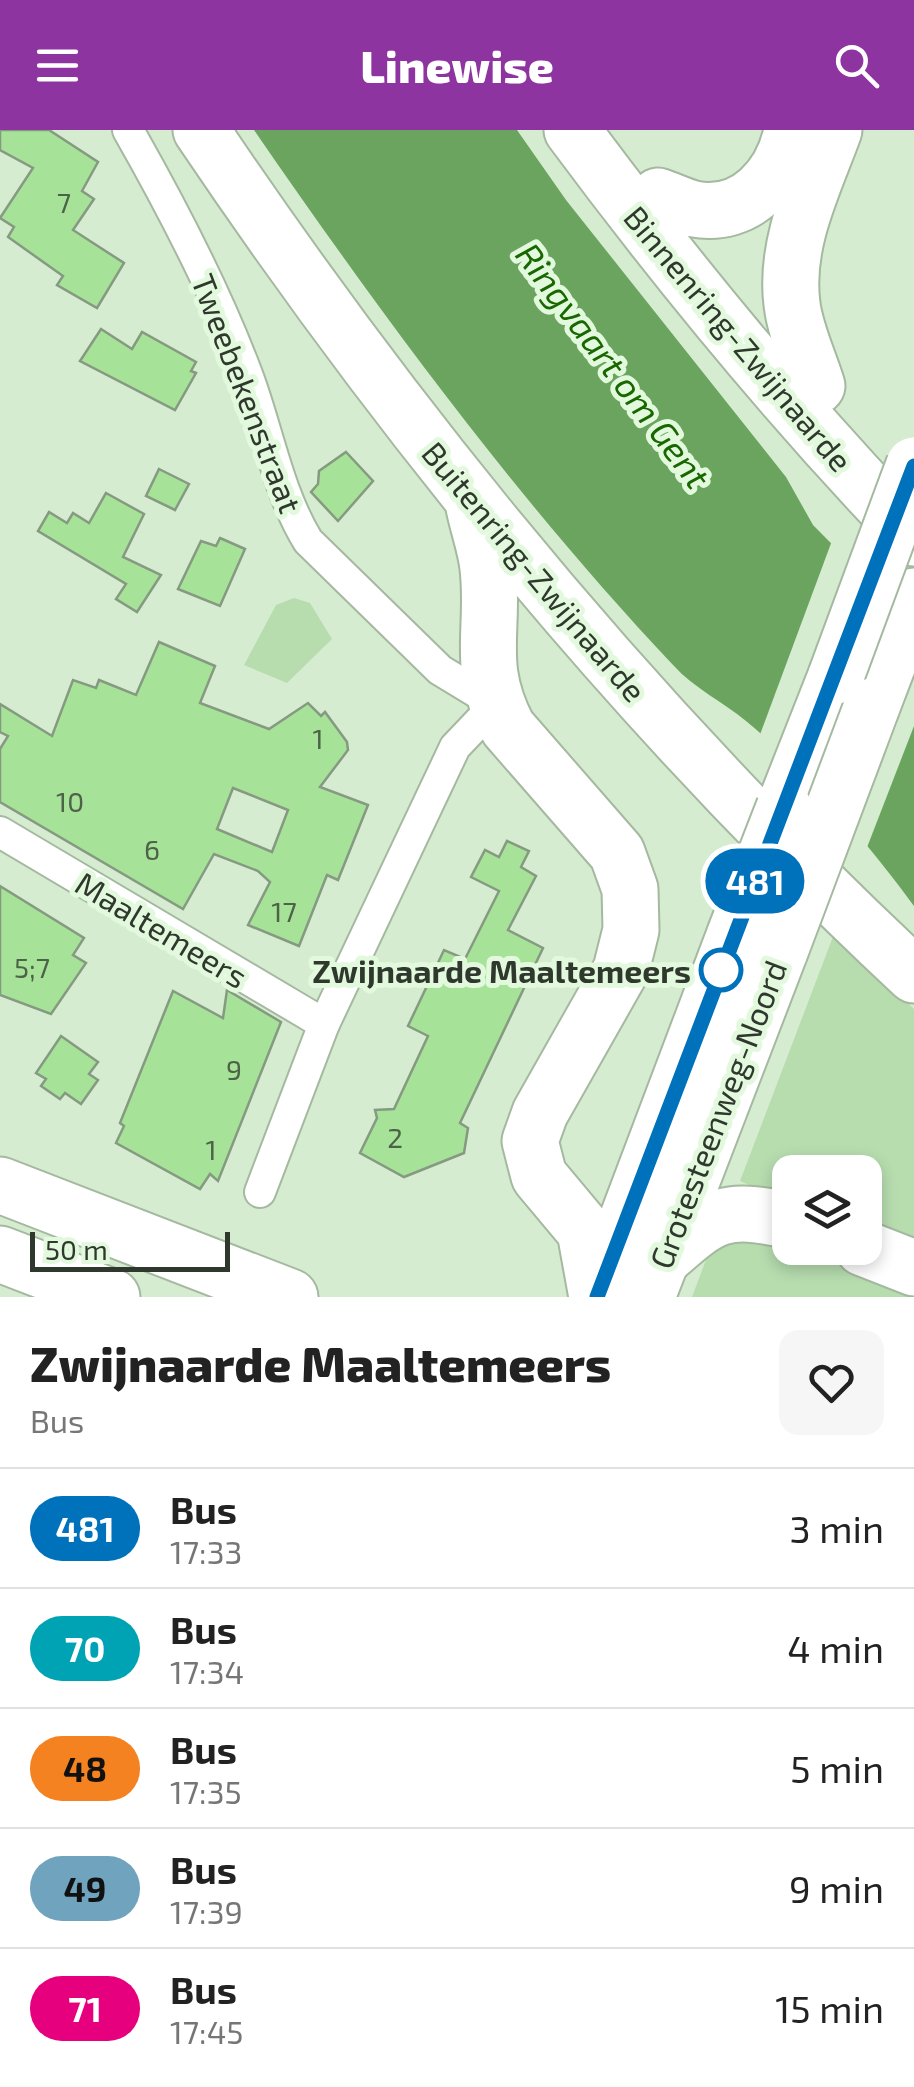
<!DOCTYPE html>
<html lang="en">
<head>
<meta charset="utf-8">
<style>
	body { margin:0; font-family:"Exo 2",sans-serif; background:#f6f6f6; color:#222; height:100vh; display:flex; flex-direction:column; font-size:38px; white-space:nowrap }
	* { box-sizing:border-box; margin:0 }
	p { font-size:32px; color:#767676 }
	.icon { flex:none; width:55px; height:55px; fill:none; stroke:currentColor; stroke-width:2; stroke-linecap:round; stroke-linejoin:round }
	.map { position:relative; height:1167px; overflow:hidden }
	.panel { display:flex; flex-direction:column; background:#fff; flex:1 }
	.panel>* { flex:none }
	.badge { padding:0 20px; border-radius:32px; font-size:35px; line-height:65px }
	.fabs { position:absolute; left:772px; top:1025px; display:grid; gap:20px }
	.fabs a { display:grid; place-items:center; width:110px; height:110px; border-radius:20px; background:#fff; box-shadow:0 5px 15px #0003; font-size:50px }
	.scale { position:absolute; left:30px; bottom:25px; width:200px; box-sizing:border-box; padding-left:10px; border:5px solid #2f382d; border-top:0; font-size:28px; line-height:35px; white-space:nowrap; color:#2f382d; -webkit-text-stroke:8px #e3f9de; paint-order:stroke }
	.map>.badge { position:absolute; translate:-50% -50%; box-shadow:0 0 0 5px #fff }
	.round { display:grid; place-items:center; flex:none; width:105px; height:105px; border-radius:20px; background:#f6f6f6 }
	.head { display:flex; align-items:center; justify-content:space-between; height:170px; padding:0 30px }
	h1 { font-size:48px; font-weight:800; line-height:75px }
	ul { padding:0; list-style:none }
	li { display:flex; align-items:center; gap:30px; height:120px; padding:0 30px; border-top:2px solid #e0e0e0 }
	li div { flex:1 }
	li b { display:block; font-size:38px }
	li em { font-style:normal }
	li .badge { min-width:110px; font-weight:700; text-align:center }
	header { display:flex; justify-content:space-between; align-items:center; height:130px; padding:0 30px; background:#8d34a0; color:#fff; font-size:45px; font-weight:800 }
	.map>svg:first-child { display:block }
	.green { fill:#b7ddaf }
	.water { fill:#6aa45e }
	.pier { fill:#d6ecd1 }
	.building { fill:#a6e399; stroke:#859a81; stroke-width:2.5; fill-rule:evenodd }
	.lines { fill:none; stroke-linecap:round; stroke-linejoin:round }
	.street-casing { stroke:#a4b99f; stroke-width:34 }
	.highway-casing { stroke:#a4b99f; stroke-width:59 }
	.street { stroke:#fff; stroke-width:30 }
	.highway { stroke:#fff; stroke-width:55 }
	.highway-bridge-casing { stroke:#a4b99f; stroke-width:59; stroke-linecap:butt }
	.highway-bridge { stroke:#fff; stroke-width:55 }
	.line-casing { stroke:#fff; stroke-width:22 }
	.line { stroke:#0072bc; stroke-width:15 }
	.stop-dot { fill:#fff; stroke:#0072bc; stroke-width:5 }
	.labels { text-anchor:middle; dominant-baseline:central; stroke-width:10; stroke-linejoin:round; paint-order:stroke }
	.number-label { font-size:28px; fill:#4d6348 }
	.street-label { font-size:32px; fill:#2f382d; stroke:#e3f9de }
	.stop-label { font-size:32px; font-weight:bold; fill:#2f382d; stroke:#e3f9de; text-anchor:end }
	.water-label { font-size:35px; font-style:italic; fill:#196700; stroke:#e3f9de }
</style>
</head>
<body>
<header><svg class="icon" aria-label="menu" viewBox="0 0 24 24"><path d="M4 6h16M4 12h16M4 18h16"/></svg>Linewise<svg class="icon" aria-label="search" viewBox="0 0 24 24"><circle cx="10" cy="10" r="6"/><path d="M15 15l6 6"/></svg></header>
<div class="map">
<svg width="914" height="1167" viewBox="0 0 914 1167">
	<rect width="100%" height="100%" fill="#d6ecd1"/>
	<g class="green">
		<polygon points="294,468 310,473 332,509 287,553 244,535 276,475"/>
		<polygon points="834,804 914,879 914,1127 865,1106 865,1042 790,1042 790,1073 740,1051"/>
		<polygon points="757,1095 790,1118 834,1118 914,1156 914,1167 692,1167 713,1111"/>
	</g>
	<path class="water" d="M254,0h263l49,70 220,277 27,48 101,102v279c-45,-62 -109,-136 -168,-185 -23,-19 -52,-33 -72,-55 -156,-165 -291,-349 -420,-536z"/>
	<polygon class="pier" points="833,408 914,490 914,596 866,720 758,610"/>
	<g class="building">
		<polygon points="0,0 49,0 98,32 82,61 94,69 73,100 124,133 97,178 57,155 63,146 8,107 14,97 0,88 33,38 0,20"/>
		<polygon points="101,199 132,219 142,202 196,232 191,241 196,243 175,280 80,231"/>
		<polygon points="346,322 373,351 338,391 311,362 318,354 319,341"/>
		<polygon points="159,339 189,354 175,380 146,366"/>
		<polygon points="106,363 144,384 123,427 161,445 137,482 116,469 126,454 38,401 49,382 67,393 73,383 89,393"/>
		<polygon points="220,408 245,419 220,476 178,459 201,411 216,416"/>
		<path d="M159,512l56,24 -15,37 69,26 39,-26 13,13 4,-4 22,30 1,8 -28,37 48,18 -30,75 -11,-5 -28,71 -51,-21 22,-43 -12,-11 -44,-17 -31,55 -183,-107v-53l8,-13 -8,-4v-28l52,32 21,-56 23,8 3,-8 37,15zM233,658l55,22 -16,42 -55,-23z"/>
		<polygon points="507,711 529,721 521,737 536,746 508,800 543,818 460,993 468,998 464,1023 404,1047 360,1023 377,988 375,980 394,979 428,906 408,896 444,820 465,829 499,761 471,747 485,720 499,727"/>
		<polygon points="0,756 84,808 73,825 86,833 51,884 0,865"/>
		<polygon points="227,860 281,892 218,1051 210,1044 200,1059 116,1013 124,996 120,993 173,861 223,888"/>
		<polygon points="61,906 98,932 89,944 98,950 81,974 65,963 60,969 41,956 46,949 36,943"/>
	</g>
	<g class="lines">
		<g class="street-casing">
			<g id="street">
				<path d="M128,0c45,79 88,161 120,247 20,54 30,115 60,164l132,129 56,34 -41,43 -131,277 -64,168"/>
				<polyline points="0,702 324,894"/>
			</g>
		</g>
		<g class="highway-casing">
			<g id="highway">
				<path d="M201,0c206,306 443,593 713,845"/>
				<path d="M572,0c106,143 219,280 342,408"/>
				<path d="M658,66c12,4 24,10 36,13 53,10 89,-33 98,-79"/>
				<path d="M817,256c-8,-26 -22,-55 -25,-82 -8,-61 22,-119 42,-174"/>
				<path d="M474,377c4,20 12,41 14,61 7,64 -13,97 20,160l109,125 13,36 1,41 -10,40 -81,143 -10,28 9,35 46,55 12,66"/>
				<polyline points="872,576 914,466"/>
				<polyline points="784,678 836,546"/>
				<polyline points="0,1055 290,1167"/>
				<polyline points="863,1118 914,1138"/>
				<polyline points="0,1124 112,1167"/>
				<path d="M661,1130c50,-44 60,-55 129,-39"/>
				<polyline points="599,1164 735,804"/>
				<polyline points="647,1167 780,821"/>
			</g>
		</g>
		<use href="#street" class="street"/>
		<use href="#highway" class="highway"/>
		<g class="highway-bridge-casing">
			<g id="highway-bridge">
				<polyline points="836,546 914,335"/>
				<polyline points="735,804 784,678"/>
				<polyline points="780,821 872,576"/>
			</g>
		</g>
		<use href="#highway-bridge" class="highway-bridge"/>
	</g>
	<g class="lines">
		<g class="line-casing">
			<polyline id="line" points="597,1167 914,336"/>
		</g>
		<use href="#line" class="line"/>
	</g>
	<circle class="stop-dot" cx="721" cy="840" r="20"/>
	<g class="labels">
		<g class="number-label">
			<text x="64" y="72">7</text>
			<text x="318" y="608">1</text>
			<text x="70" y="671">10</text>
			<text x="152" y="719">6</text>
			<text x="284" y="781">17</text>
			<text x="32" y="837">5;7</text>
			<text x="234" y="939">9</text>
			<text x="395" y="1007">2</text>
			<text x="211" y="1019">1</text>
		</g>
		<g class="street-label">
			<text transform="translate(739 208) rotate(50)">Binnenring-Zwijnaarde</text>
			<text transform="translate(248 263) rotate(69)">Tweebekenstraat</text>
			<text transform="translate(535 441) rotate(50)">Buitenring-Zwijnaarde</text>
			<text transform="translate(162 799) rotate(31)">Maaltemeers</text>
			<text transform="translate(717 984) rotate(-69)">Grotesteenweg-Noord</text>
		</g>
		<g class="stop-label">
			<text x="691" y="840">Zwijnaarde Maaltemeers</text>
		</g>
		<g class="water-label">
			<text transform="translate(614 235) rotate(53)">Ringvaart om Gent</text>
		</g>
	</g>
</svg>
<div class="fabs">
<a><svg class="icon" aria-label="layers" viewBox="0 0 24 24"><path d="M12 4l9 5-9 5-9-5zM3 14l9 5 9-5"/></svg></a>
</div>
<div class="scale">50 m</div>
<b class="badge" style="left:755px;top:751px;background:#0072bc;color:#fff">481</b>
</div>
<section class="panel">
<div class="head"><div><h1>Zwijnaarde Maaltemeers</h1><p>Bus</p></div><a class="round"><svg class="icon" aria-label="heart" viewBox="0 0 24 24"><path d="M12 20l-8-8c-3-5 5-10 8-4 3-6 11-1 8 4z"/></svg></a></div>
<ul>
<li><span class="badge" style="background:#0072bc;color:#fff">481</span><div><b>Bus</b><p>17:33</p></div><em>3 min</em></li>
<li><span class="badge" style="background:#00a3b4;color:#fff">70</span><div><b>Bus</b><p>17:34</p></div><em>4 min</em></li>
<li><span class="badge" style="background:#f58220;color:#111">48</span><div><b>Bus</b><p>17:35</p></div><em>5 min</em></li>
<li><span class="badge" style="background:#70a3bd;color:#111">49</span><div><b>Bus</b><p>17:39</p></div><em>9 min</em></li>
<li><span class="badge" style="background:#e6007e;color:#fff">71</span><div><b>Bus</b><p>17:45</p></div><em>15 min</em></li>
</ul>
</section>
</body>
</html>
